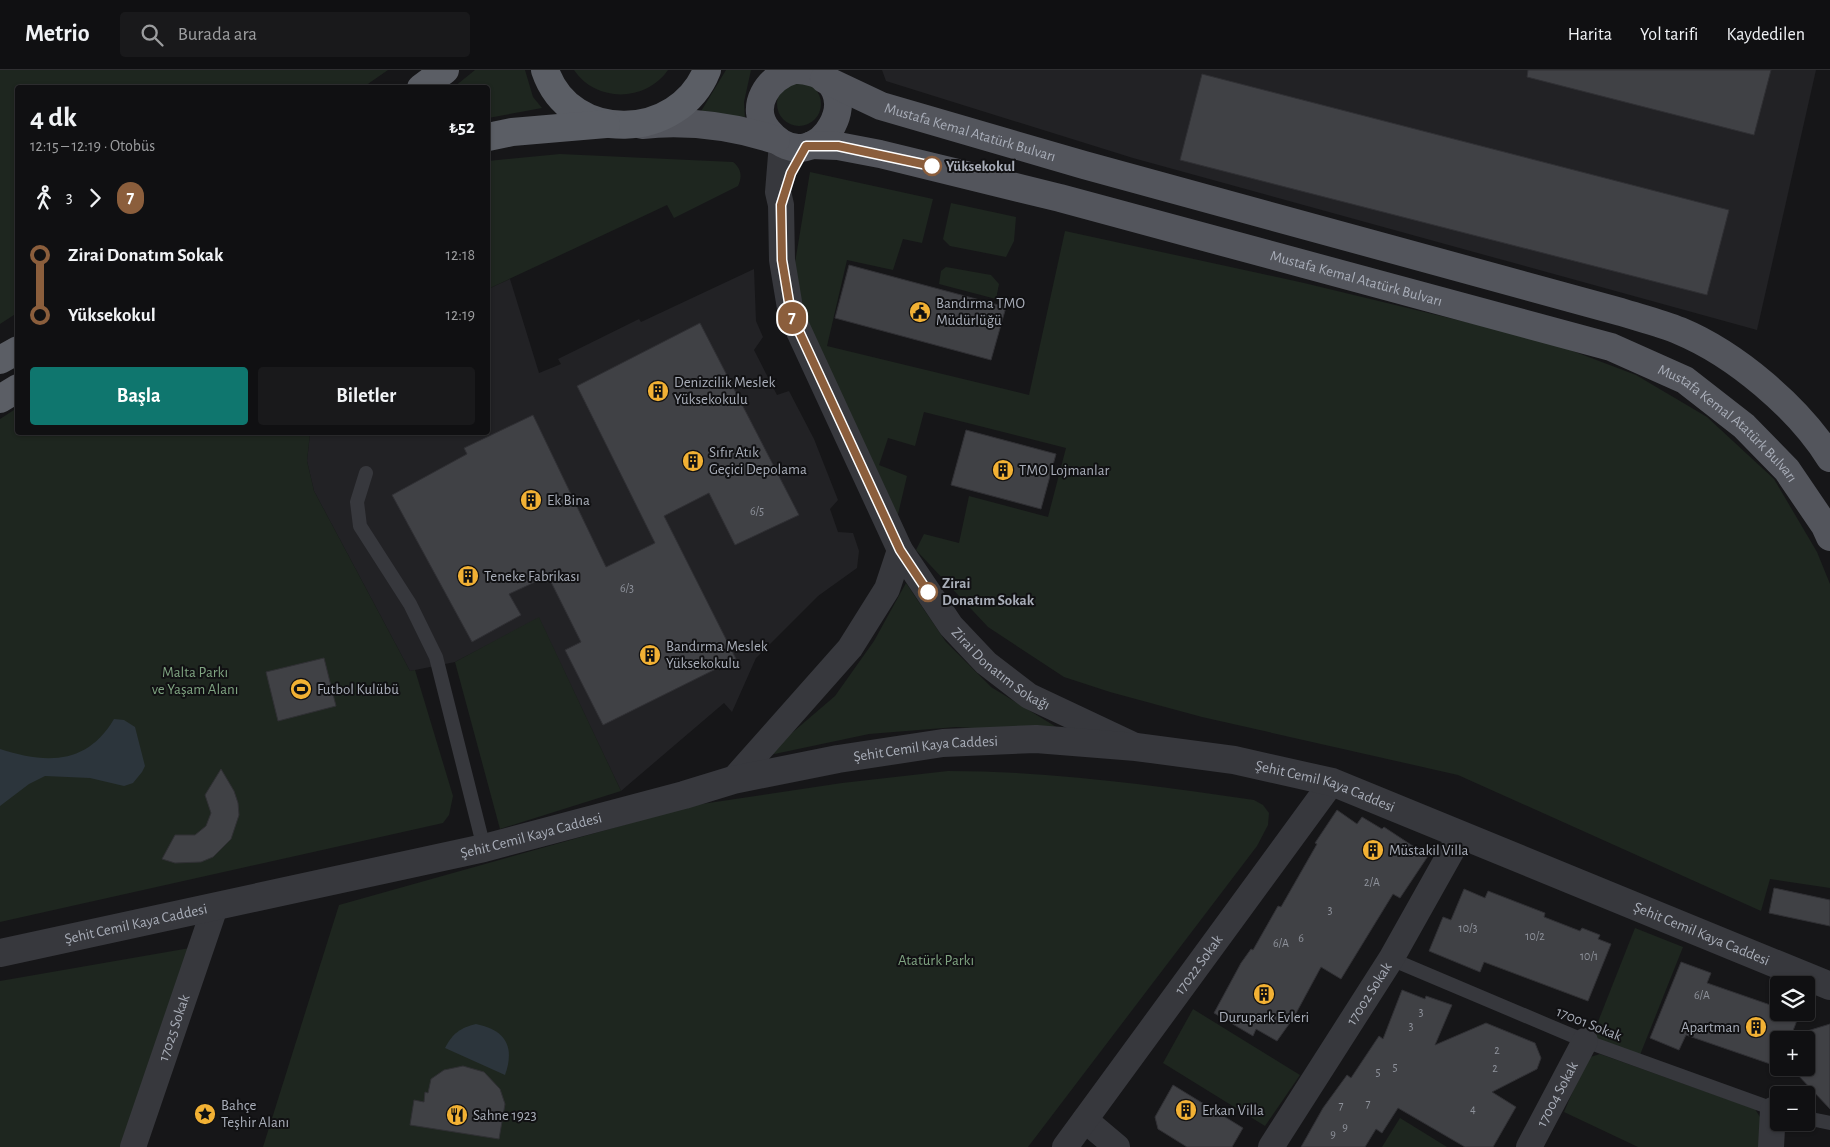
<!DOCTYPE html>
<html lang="tr">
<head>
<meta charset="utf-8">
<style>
	body { margin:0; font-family:"Alegreya Sans",sans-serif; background:#19191b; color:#f1f3f6; height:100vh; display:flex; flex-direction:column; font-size:19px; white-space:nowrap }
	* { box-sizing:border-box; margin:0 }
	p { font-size:16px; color:#9c9d9f }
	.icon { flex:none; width:28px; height:28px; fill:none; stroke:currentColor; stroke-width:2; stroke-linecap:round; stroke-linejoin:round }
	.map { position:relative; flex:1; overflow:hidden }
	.sheet { position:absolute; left:15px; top:15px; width:475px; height:350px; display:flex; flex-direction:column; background:#101012; border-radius:5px; box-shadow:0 1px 4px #0004,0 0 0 1px #303032 }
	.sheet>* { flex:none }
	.badge { padding:0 10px; border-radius:16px; font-size:18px; line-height:32px }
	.fabs { position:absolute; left:1770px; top:906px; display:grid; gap:10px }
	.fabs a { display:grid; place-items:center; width:45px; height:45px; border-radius:5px; background:#101012; box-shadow:0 1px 4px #0004,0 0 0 1px #303032; font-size:25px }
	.map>.badge { position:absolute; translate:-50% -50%; box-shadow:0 0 0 2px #fff }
	.legs { display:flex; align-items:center; gap:8px; height:55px; padding:0 15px; font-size:16px }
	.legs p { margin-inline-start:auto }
	.summary { display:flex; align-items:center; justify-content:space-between; height:85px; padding:0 15px }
	h1 { font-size:28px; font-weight:700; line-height:38px }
	.cta { display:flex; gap:10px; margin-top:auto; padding:10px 15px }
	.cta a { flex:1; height:58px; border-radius:5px; background:#0f766e; color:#fff; font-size:20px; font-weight:700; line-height:58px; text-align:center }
	.cta a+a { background:#19191b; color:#f1f3f6 }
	ul { padding:0 15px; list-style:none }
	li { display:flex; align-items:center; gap:18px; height:60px; font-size:19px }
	li i { display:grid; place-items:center; width:8px; height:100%; margin:0 6px; background:currentColor }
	li i::after { content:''; width:12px; height:12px; margin:-6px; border:4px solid; border-radius:50%; background:#101012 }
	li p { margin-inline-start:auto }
	li:first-child i { background:linear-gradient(#0000 50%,currentColor 0) }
	li:last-child i { background:linear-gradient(currentColor 50%,#0000 0) }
	header { display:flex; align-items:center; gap:30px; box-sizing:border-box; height:70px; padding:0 25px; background:#101012; border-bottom:1px solid #303032 }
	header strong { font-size:24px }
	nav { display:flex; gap:28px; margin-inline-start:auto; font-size:18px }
	.search { width:350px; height:45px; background:#19191b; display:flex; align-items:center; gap:12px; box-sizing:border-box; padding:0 18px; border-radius:5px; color:#9c9d9f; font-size:19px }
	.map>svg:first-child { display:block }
	.built { fill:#222225 }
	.green { fill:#1e261f }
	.water { fill:#2c353c }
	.building { fill:#404145; stroke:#303034 }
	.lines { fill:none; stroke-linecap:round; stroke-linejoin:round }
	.service { stroke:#37383d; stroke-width:14 }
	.minor { stroke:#37383d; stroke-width:26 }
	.tertiary { stroke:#37383d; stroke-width:28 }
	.primary { stroke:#53555c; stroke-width:28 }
	.trunk { stroke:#5b5e65; stroke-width:28 }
	.line-1-casing { stroke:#fff; stroke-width:11 }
	.line-1 { stroke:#8b5e3c; stroke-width:8 }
	.stop-1-dot { fill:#fff; stroke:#8b5e3c; stroke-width:2.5 }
	.labels { text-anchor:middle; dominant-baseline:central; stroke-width:4; stroke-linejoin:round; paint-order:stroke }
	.number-label { font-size:12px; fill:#8e929b }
	.street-label { font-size:15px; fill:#a8adb8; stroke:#111113 }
	.stop-label { font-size:15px; font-weight:bold; fill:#a8adb8; stroke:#111113; text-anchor:start }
	.poi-label { font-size:15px; fill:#a8adb8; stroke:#111113; text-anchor:start }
	.park-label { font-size:15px; fill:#7fa381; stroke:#111113 }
</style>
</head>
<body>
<header>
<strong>Metrio</strong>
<div class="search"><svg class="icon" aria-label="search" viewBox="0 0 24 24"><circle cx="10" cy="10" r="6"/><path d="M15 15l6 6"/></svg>Burada ara</div>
<nav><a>Harita</a><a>Yol tarifi</a><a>Kaydedilen</a></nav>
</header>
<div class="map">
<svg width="1830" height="1077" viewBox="0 0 1830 1077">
	<rect width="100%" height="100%" fill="#161618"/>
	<g class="built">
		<polygon points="882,0 1816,0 1757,260 1133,88 886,11"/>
		<polygon points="754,199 756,251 763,267 754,280 777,325 789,321 814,369 838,430 830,439 838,462 853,463 859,481 857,498 818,526 756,588 732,642 724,633 621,721 539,548 455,592 410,601 314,421 307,391 310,363 488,362 488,219 510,209 539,303 561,294 558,289 639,249 641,252"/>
	</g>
	<g class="green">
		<polygon points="0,0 388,0 362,18 18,18 17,243 0,254"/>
		<polygon points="475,0 525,0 533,27 542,38 488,48 488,18 454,17"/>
		<path d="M574,0h94c-22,32 -72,33 -94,0z"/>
		<polygon points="726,0 751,0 744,32 745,49 700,43"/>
		<circle cx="799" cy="34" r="22"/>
		<path d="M560,84l173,8c9,7 9,15 5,24l-64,32 -7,-13 -179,84v-128z"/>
		<polygon points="810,102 933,129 922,173 903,169 893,200 847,190 827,276 1029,325 1065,161 1304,213 1549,272 1636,305 1707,347 1774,409 1817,482 1830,514 1830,818 1770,809 1761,841 1458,705 1202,647 1110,622 1064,607 988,557 916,480 924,464 959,473 969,426 1048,447 1066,378 924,342 915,376 888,368 879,395 907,406 896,453 791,217"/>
		<polygon points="951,133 1016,147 1014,171 1006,187 950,176 943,169"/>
		<polygon points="946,197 991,205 999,214 996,229 939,214 941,201"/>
		<polygon points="17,338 18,362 310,363 307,391 314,421 410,601 415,600 453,726 449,745 443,753 0,852 0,349"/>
		<polygon points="906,513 946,572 991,617 1066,663 956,657 869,664 765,686 835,626 874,571"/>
		<polygon points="539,547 621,721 500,759 455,592"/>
		<path d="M948,701c103,0 204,14 306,29l9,5 6,8 -1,12 -11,21 -229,301h-765l76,-242 356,-100 147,-22z"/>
		<polygon points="1635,858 1683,877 1640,985 1592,967"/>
		<polygon points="190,878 120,1077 0,1077 0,911"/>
		<polygon points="1193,939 1300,1005 1265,1056 1163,993"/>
		<polygon points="1600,984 1755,1039 1763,1052 1761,1077 1638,1077 1564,1042 1587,988"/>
		<polygon points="1400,1048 1447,1077 1382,1077"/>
	</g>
	<g class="water">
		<path d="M114,649l10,1 11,7 10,39 -3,6 -9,11 -9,3 -34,-8 -45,-2 -16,8 -29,22v-57c46,15 87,16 114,-30z"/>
		<path d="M476,954c30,6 39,23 29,51l-60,-27c8,-15 15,-20 31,-24z"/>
	</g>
	<g class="building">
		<polygon points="1528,0 1771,0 1754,65 1527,7"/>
		<polygon points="1202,4 1729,140 1707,225 1180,90"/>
		<polygon points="849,195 1006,237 991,290 835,248"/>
		<polygon points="700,253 799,445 735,475 709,423 664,446 736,589 603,655 565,580 581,572 548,506 509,524 521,545 472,572 392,425 467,384 464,378 533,345 606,497 655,473 577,316"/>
		<polygon points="966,360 1056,384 1041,439 951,415"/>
		<polygon points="324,588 336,636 278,651 266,602"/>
		<polygon points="221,699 234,721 238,733 239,745 231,769 213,787 201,792 175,793 162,789 175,765 195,765 206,756 211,743 205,725"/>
		<polygon points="1337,740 1357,754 1362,747 1382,759 1384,757 1428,786 1400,828 1393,824 1341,909 1321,897 1294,947 1277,971 1256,959 1253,966 1214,943 1241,893 1251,879 1253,880 1278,836 1281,837 1317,774 1315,773"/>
		<polygon points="1774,818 1830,830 1830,856 1769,843"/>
		<polygon points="1464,819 1485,828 1488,821 1545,843 1544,847 1580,861 1582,858 1600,865 1598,869 1611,874 1588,931 1484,892 1480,902 1429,881 1443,847 1451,850"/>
		<polygon points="1681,892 1711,903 1707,913 1779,938 1779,942 1799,945 1791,966 1830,954 1830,1039 1796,1003 1780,998 1806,998 1806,970 1779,970 1779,997 1686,965 1679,980 1650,968"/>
		<polygon points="1402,920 1425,929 1426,926 1452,935 1435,975 1486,953 1535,973 1541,988 1537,999 1492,1022 1516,1037 1493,1077 1465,1077 1398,1038 1382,1063 1376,1059 1365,1077 1301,1077 1323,1038 1347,1005 1351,1008 1379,966 1383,969"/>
		<polygon points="463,996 484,1002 500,1019 505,1034 499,1069 410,1055 414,1030 424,1032 425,1022 428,1023 431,1009 444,1000"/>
		<polygon points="1173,1015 1243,1058 1232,1077 1187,1077 1158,1059 1155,1047"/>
	</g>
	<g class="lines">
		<g class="service">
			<polyline points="366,403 357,432 360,456 410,534 436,587 484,778"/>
			<polyline points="1391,889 1585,971 1779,1041"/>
			<polyline points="1806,1048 1830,1053"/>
		</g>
		<g class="minor">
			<path id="s1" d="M782,73l-4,49 3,13 1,55 9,54 109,236 51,76 35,37 43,33 104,49"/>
			<polyline points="733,710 850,578 887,519 900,480"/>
			<polyline points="1085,1050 1117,1077"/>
			<path id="s2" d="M133,1077l82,-240"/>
			<path id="s3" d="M1065,1077l267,-365"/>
			<path id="s4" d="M1271,1077l120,-188 69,-123"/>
			<path id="s5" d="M1529,1077l56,-106"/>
			<polyline points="1771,1077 1773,1040"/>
		</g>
		<path class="tertiary" id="s6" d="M0,883l484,-105 200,-53 49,-15 105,-21 105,-16 93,-4 100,8 98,13 98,22 498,204"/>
		<g class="primary">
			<path d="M794,0c-26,7 -46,37 -26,61 49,59 112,-54 31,-61"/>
			<path id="s7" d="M824,9l57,27 203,59 537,147c19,6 40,11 59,19 55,23 118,76 150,127"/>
			<path d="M642,55c47,-5 90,1 134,15"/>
			<path id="s8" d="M812,75l26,1 42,8 180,44 551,149 74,33 59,46 43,44 38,56 5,11"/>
		</g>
		<g class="trunk">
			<path d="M545,0c25,75 134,71 162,0"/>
			<polyline points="421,18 445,0"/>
			<polyline points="488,67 512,62 606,54"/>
			<polyline points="0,290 18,280"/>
			<polyline points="0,329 18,318"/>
		</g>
	</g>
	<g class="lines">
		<g class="line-1-casing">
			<polyline id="line-1" points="928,522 900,480 791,244 782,190 781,135 791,103 806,76 838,76 932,96"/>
		</g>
		<use href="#line-1" class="line-1"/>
	</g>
	<defs>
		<g id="civic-disc" transform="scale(1.125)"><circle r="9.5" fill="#f2b134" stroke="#111113"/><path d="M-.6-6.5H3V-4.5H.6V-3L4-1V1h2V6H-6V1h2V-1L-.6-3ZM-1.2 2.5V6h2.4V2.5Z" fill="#111"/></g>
		<g id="building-disc" transform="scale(1.125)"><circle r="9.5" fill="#f2b134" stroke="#111113"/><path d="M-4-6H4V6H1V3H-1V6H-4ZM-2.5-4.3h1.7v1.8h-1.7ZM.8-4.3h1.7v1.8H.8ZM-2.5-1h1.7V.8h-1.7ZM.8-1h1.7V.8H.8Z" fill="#111"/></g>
		<g id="stadium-disc" transform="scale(1.125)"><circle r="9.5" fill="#f2b134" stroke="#111113"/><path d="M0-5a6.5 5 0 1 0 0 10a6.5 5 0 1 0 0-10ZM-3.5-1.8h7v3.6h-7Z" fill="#111"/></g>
		<g id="sight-disc" transform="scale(1.125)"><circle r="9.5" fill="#f2b134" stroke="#111113"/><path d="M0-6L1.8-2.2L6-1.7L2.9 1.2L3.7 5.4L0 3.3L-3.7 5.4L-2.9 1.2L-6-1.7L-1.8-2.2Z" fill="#111"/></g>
		<g id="restaurant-disc" transform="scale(1.125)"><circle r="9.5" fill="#f2b134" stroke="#111113"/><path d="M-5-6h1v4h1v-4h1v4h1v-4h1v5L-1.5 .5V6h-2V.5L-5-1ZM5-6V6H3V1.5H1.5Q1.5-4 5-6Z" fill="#111"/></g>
	</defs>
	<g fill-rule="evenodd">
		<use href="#civic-disc" x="920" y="242"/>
		<use href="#building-disc" x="658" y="321"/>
		<use href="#building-disc" x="693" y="391"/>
		<use href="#building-disc" x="1003" y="400"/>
		<use href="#building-disc" x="531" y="430"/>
		<use href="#building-disc" x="468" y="506"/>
		<use href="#building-disc" x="650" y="585"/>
		<use href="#stadium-disc" x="301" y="619"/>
		<use href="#building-disc" x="1373" y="780"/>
		<use href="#building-disc" x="1264" y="924"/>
		<use href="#building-disc" x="1756" y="957"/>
		<use href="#building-disc" x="1186" y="1040"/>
		<use href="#sight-disc" x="205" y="1044"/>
		<use href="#restaurant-disc" x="457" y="1045"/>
	</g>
	<g class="stop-1-dot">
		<circle cx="932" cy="96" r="9"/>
		<circle cx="928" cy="522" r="9"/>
	</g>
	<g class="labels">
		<g class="number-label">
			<text x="757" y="441">6/5</text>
			<text x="627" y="518">6/3</text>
			<text x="1372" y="812">2/A</text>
			<text x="1330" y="840">3</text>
			<text x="1468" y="858">10/3</text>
			<text x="1535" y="866">10/2</text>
			<text x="1301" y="868">6</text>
			<text x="1281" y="873">6/A</text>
			<text x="1589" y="886">10/1</text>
			<text x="1702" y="925">6/A</text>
			<text x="1421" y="942">3</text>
			<text x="1411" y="956">3</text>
			<text x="1497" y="980">2</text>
			<text x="1395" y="997">5</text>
			<text x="1495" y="998">2</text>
			<text x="1378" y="1002">5</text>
			<text x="1368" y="1033">7</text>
			<text x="1341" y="1035">7</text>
			<text x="1473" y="1039">4</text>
			<text x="1345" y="1057">9</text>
			<text x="1333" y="1064">9</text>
		</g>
		<g class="street-label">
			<text stroke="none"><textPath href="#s7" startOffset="156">Mustafa Kemal Atatürk Bulvarı</textPath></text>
			<text stroke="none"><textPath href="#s8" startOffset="561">Mustafa Kemal Atatürk Bulvarı</textPath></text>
			<text stroke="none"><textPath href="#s8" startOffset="966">Mustafa Kemal Atatürk Bulvarı</textPath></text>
			<text stroke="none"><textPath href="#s1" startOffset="590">Zirai Donatım Sokağı</textPath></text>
			<text stroke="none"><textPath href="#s6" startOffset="949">Şehit Cemil Kaya Caddesi</textPath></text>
			<text stroke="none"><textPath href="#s6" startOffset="1354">Şehit Cemil Kaya Caddesi</textPath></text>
			<text stroke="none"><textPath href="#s6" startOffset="544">Şehit Cemil Kaya Caddesi</textPath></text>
			<text stroke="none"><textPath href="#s6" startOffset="139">Şehit Cemil Kaya Caddesi</textPath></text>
			<text stroke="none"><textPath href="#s6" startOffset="1759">Şehit Cemil Kaya Caddesi</textPath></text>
			<text stroke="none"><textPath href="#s3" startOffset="226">17022 Sokak</textPath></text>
			<text stroke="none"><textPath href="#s4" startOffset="182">17002 Sokak</textPath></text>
			<text transform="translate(1589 954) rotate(22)">17001 Sokak</text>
			<text stroke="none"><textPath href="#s2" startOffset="126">17025 Sokak</textPath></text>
			<text stroke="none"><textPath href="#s5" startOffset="60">17004 Sokak</textPath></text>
		</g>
		<g class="stop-label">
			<text x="946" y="96">Yüksekokul</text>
			<text x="942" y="513">Zirai<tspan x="942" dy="17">Donatım Sokak</tspan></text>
		</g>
		<g class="poi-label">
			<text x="936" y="233">Bandırma TMO<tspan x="936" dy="17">Müdürlüğü</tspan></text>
			<text x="674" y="312">Denizcilik Meslek<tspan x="674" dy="17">Yüksekokulu</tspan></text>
			<text x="709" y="382">Sıfır Atık<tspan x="709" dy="17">Geçici Depolama</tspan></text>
			<text x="1019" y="400">TMO Lojmanlar</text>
			<text x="547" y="430">Ek Bina</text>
			<text x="484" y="506">Teneke Fabrikası</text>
			<text x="666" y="576">Bandırma Meslek<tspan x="666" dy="17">Yüksekokulu</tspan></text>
			<text x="317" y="619">Futbol Kulübü</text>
			<text x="1389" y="780">Müstakil Villa</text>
			<text x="1264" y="947" text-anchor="middle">Durupark Evleri</text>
			<text x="1740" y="957" text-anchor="end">Apartman</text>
			<text x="221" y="1035">Bahçe<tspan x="221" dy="17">Teşhir Alanı</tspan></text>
			<text x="1202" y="1040">Erkan Villa</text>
			<text x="473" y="1045">Sahne 1923</text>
		</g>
		<g class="park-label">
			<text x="195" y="602">Malta Parkı<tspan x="195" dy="17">ve Yaşam Alanı</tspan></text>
			<text x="936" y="890">Atatürk Parkı</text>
		</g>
	</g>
</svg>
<div class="fabs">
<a><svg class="icon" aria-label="layers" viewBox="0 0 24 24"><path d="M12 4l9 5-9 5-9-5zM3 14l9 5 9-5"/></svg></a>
<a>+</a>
<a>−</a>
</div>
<b class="badge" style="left:792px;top:248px;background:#8b5e3c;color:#fff">7</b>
<section class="sheet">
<div class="summary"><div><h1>4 dk</h1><p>12:15 – 12:19 · Otobüs</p></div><b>₺52</b></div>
<div class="legs"><svg class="icon" aria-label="walk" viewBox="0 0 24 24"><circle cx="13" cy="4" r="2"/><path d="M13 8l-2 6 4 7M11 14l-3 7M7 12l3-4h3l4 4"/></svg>3<svg class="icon" aria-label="forward" viewBox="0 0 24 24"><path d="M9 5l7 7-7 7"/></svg><b class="badge" style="background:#8b5e3c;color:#fff">7</b></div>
<ul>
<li><i style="color:#8b5e3c"></i><b>Zirai Donatım Sokak</b><p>12:18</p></li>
<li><i style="color:#8b5e3c"></i><b>Yüksekokul</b><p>12:19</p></li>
</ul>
<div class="cta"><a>Başla</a><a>Biletler</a></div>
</section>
</div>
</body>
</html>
